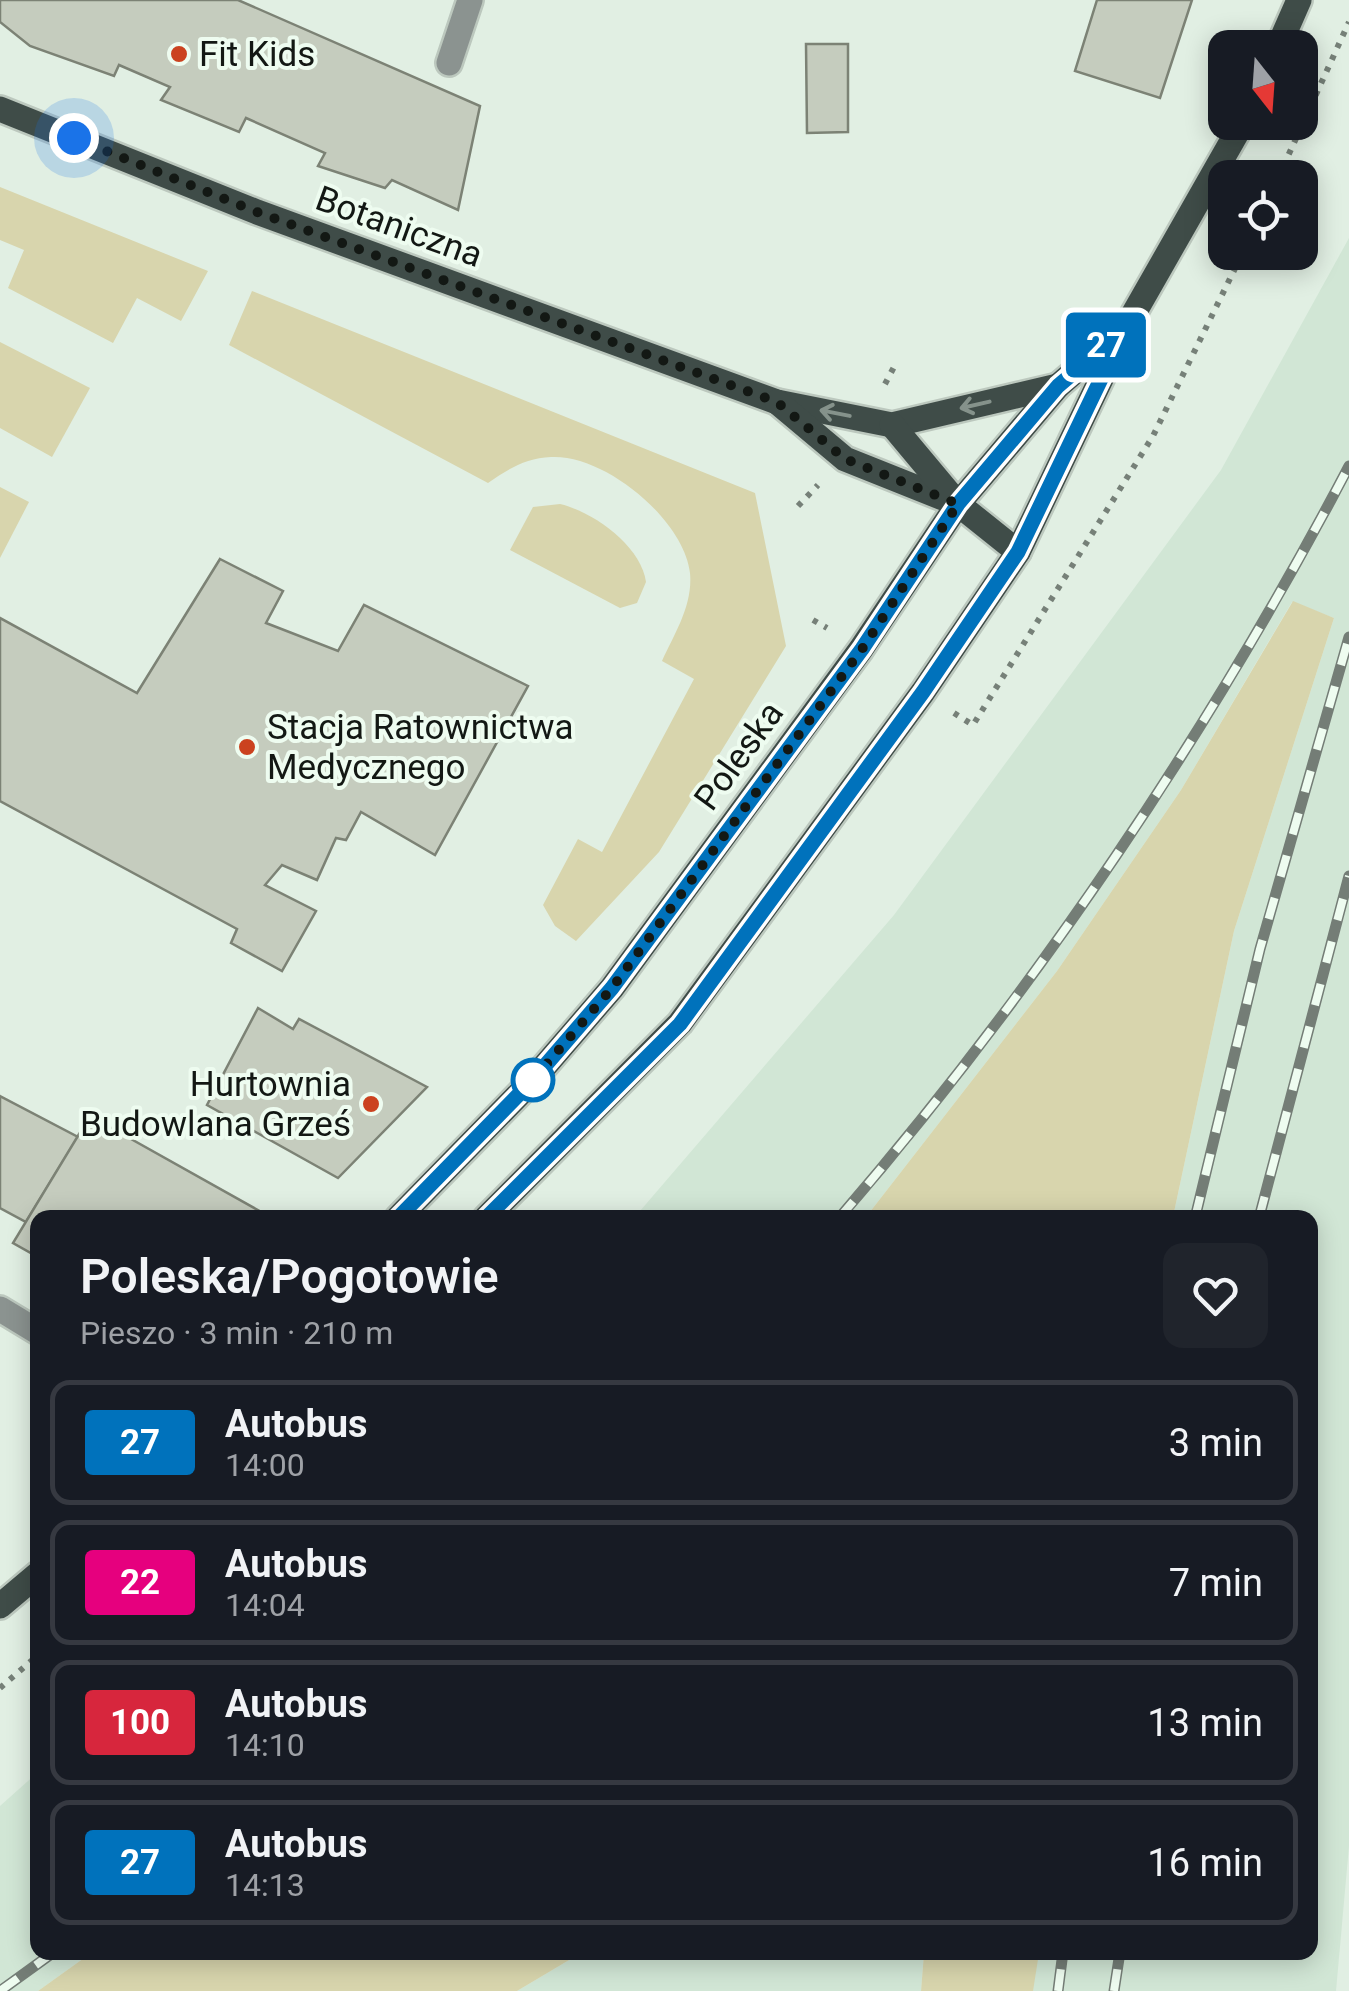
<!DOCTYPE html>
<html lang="pl">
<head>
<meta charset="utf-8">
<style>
	body { margin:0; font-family:Roboto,sans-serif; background:#20242c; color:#f1f3f6; height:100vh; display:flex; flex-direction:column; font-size:38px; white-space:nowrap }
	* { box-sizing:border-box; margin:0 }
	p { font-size:32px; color:#9ea1a6 }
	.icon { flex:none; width:55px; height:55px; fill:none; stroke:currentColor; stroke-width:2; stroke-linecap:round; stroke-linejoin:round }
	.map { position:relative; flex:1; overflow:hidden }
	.panel { position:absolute; left:30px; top:1210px; width:1288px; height:750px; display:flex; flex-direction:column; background:#171b24; border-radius:20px; box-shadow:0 5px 25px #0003 }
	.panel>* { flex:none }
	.badge { padding:0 20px; border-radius:8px; font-size:35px; line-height:65px }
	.needle { width:65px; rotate:163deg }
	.controls { position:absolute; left:1208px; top:30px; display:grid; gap:20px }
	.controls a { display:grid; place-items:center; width:110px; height:110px; border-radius:20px; background:#171b24; box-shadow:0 5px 25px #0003; font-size:50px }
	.you { position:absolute; width:50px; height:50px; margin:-25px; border:8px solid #fff; border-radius:50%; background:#1a73e8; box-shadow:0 0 0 15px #1a73e833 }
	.map>.badge { position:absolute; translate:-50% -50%; box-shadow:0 0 0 5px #fff }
	.round { display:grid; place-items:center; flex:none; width:105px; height:105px; border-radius:20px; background:#20242c }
	.head { display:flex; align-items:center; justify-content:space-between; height:170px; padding:0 50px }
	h1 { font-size:48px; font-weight:600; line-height:75px }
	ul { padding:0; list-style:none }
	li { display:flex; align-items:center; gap:30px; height:125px; margin:0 20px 15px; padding:0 30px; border:5px solid #363941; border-radius:20px }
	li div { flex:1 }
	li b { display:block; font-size:38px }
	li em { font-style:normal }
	li .badge { min-width:110px; font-weight:700; text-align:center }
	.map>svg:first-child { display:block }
	.built { fill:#d1e6d5 }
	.green { fill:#d8d5ad }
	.building { fill:#c5ccbe; stroke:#7c8275; stroke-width:2.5 }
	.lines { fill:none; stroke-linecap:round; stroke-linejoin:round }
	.minor-casing { stroke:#bcc8be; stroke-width:30 }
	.major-casing { stroke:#bcc8be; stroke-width:30 }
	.path { stroke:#768078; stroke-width:6; stroke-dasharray:5 8; stroke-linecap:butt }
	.minor { stroke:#8b9390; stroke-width:25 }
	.major { stroke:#3f4c48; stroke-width:25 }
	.rail-casing { stroke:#747d76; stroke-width:11 }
	.rail { stroke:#eefcf0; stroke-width:8; stroke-dasharray:22; stroke-linecap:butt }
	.oneway { stroke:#85928b }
	.line-casing { stroke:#fff; stroke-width:22 }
	.line { stroke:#0072bc; stroke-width:15 }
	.walk { stroke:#131814; stroke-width:10; stroke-dasharray:0 18 }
	.poi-dot { fill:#cb421f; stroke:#eefcf0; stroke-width:4 }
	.stop-dot { fill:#fff; stroke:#0072bc; stroke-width:5 }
	.labels { text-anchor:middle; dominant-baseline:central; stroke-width:8; stroke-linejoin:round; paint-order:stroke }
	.poi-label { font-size:35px; fill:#131814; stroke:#eefcf0; text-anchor:start }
	.street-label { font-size:35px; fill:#131814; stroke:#eefcf0 }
</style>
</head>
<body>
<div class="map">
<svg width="1349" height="1991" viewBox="0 0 1349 1991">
	<rect width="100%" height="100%" fill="#e1efe3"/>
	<g class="built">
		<polygon points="1349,238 1349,1846 1336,1991 927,1991 926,1953 1310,1952 1310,1218 1173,1217 1234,931 1334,618 1292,602 1181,790 1057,971 866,1217 634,1218 894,915 1221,470"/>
		<polygon points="37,1773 38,1952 91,1953 38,1991 0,1991 0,1806"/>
		<polygon points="581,1953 924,1953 921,1991 517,1991"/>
	</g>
	<g class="green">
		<polygon points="0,187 208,271 181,321 137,298 113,343 8,288 24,250 0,240"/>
		<path d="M252,291l503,202 31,153 -127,206 -83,89 -21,-15 -12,-21 35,-66 24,13 92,-173 -32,-18c13,-28 31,-56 28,-88 -6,-53 -85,-119 -139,-116 -25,1 -43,12 -63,26l-259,-138z"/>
		<polygon points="0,342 90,388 52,457 0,428"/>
		<polygon points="0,487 29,502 0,558"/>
		<path d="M560,504c34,8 81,42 86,78l-9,21 -17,5 -110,-58 23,-43z"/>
		<polygon points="1293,601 1334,618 1234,931 1173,1217 866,1217 1057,971 1181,790"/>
		<polygon points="91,1953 91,1952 581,1953 517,1991 38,1991"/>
		<polygon points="924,1953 1039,1953 1033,1991 921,1991"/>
	</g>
	<g class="building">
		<polygon points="0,0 238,0 480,106 458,210 392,180 385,188 318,166 325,153 246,118 239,132 161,100 170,87 119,65 114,76 30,46 0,22"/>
		<polygon points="1097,0 1192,0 1160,98 1075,71"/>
		<polygon points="806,44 848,44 848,132 807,133"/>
		<polygon points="220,559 283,591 266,623 338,651 364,605 528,686 435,855 361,812 346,840 336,838 317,880 282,865 265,885 316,911 282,971 231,943 237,929 0,801 0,618 137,693"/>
		<polygon points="258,1008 293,1029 299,1019 427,1087 338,1178 207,1105"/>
		<polygon points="0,1096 78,1137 26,1222 0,1208"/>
		<polygon points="90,1116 272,1218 38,1218 38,1257 13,1243"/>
	</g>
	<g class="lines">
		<g class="minor-casing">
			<g id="minor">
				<polyline points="449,63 470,0"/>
				<polyline points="0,1309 38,1332"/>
			</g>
		</g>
		<g class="major-casing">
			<g id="major">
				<polyline points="1278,48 1299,0"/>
				<polyline points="0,109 257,212 777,402 892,425 1058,386"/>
				<polyline points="777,402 845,459 958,504"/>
				<polyline points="892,425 958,504 1018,552"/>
				<polyline points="398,1218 531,1082 612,988 861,649 958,504 1058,386 1117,335"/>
				<polyline points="486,1218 680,1023 923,692 1018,552 1125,329 1243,122"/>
				<polyline points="0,1606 38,1574"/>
			</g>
		</g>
		<g class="path">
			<polyline points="1278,178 1349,22"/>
			<polyline points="885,384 895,365"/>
			<polyline points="798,506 818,485"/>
			<polyline points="813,620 827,628"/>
			<polyline points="954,713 973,725 1153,436 1243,252"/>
			<polyline points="0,1688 38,1655"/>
		</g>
		<use href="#minor" class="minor"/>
		<use href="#major" class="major"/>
		<g class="rail-casing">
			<g id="rail">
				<path d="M839,1218c197,-228 370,-485 510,-752"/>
				<polyline points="1195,1218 1260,949 1349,637"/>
				<polyline points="1259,1218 1349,876"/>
				<polyline points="0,1991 54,1952"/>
				<polyline points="1058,1991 1063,1952"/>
				<polyline points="1114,1991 1120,1952"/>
			</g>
		</g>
		<use href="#rail" class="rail"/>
	</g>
	<defs><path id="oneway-shaft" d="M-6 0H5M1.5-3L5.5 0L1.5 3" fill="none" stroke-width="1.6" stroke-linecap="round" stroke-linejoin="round" transform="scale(2.5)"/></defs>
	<g class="oneway">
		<use href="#oneway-shaft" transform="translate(975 405) rotate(167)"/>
		<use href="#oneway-shaft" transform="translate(835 413) rotate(-169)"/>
	</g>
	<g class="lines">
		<g class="line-casing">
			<polyline id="line" points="398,1218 531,1082 612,988 862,649 958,504 1058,386 1125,329 1018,552 923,692 680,1024 486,1218"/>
		</g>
		<use href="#line" class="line"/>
		<polyline class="walk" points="74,138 257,212 777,402 845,459 958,504 862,649 612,988 533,1080"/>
	</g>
	<g class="poi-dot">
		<circle cx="179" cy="54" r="10"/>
		<circle cx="247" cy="747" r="10"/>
		<circle cx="371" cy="1104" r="10"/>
	</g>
	<circle class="stop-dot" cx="533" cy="1080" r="20"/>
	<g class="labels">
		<g class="poi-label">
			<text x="199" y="54">Fit Kids</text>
			<text x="267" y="727">Stacja Ratownictwa<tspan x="267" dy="40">Medycznego</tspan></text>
			<text x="351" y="1084" text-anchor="end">Hurtownia<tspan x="351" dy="40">Budowlana Grześ</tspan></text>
		</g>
		<g class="street-label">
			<text transform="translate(399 227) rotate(20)">Botaniczna</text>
			<text transform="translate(739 756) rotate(-54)">Poleska</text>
		</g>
	</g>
</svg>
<div class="controls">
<a><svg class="needle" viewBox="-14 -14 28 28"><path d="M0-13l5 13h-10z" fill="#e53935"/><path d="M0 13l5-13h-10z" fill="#9ea1a6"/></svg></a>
<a><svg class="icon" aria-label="locate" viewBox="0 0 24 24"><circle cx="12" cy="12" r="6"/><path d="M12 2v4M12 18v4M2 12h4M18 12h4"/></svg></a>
</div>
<div class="you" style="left:74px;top:138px"></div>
<b class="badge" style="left:1106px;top:345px;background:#0072bc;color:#fff">27</b>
<section class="panel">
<div class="head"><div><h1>Poleska/Pogotowie</h1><p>Pieszo · 3 min · 210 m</p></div><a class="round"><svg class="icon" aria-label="heart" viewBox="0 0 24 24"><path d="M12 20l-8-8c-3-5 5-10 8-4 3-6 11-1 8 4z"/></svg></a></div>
<ul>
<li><span class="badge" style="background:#0072bc;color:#fff">27</span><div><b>Autobus</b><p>14:00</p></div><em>3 min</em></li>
<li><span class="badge" style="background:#e6007e;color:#fff">22</span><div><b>Autobus</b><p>14:04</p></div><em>7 min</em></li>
<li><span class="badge" style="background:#d7263d;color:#fff">100</span><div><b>Autobus</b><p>14:10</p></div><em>13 min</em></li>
<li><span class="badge" style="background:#0072bc;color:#fff">27</span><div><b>Autobus</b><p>14:13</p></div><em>16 min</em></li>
</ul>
</section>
</div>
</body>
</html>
